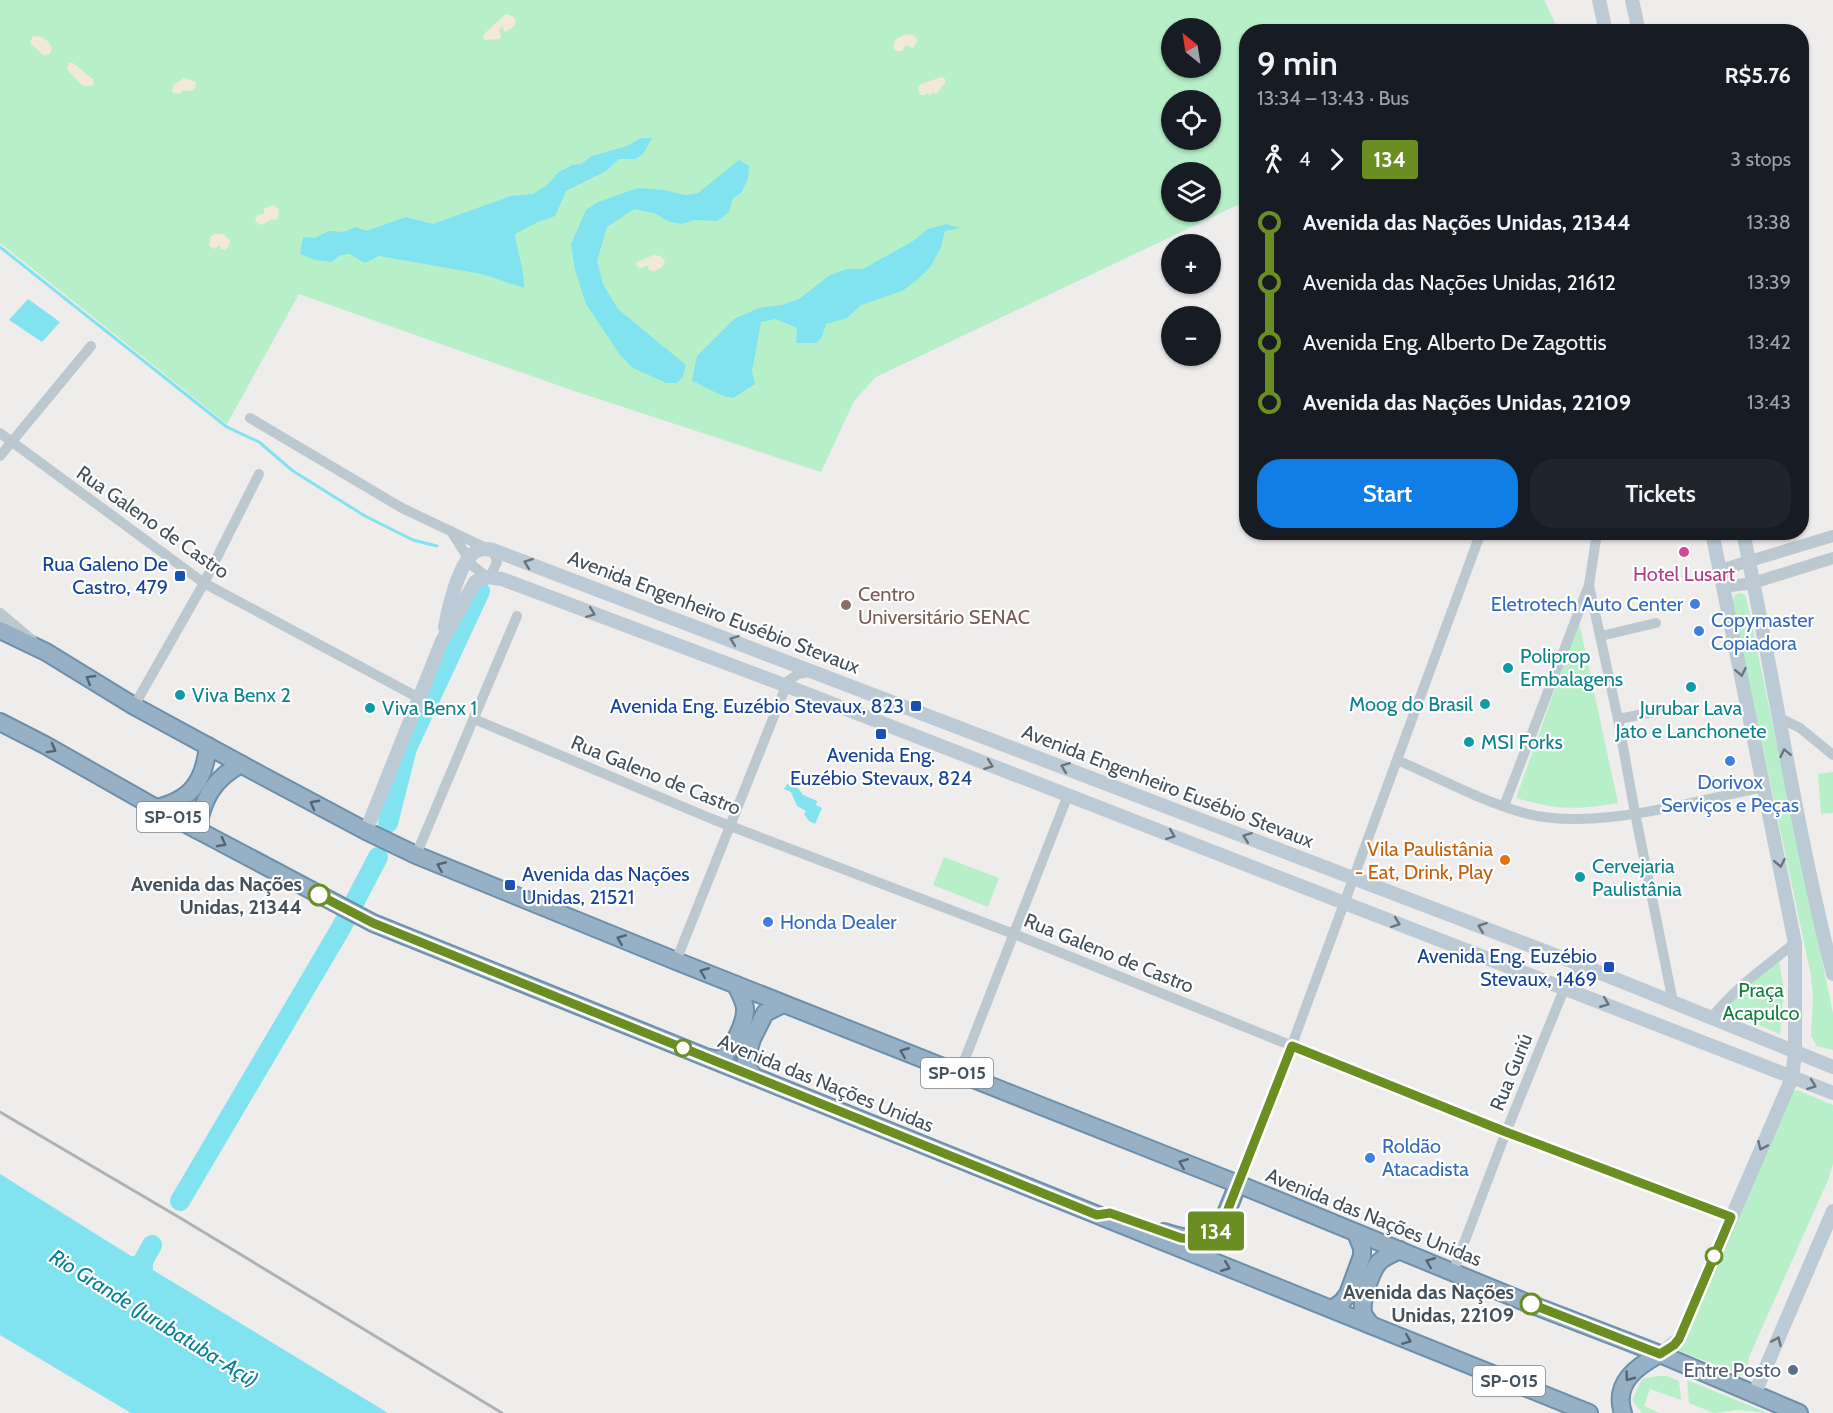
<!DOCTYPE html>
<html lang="en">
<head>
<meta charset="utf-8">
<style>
	body { margin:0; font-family:Cabin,sans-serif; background:#20242c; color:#f1f3f6; height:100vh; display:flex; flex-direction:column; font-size:22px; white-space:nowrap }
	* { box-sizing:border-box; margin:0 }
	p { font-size:20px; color:#9ea1a6 }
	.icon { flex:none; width:33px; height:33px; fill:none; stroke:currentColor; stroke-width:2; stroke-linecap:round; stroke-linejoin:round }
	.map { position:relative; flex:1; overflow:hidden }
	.panel { position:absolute; left:1239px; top:24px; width:570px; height:516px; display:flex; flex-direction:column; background:#171b24; border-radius:24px; box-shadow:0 2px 4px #0004 }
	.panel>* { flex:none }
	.badge { padding:0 12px; border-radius:4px; font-size:21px; line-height:39px }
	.needle { width:39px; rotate:330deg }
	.controls { position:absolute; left:1161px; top:18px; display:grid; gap:12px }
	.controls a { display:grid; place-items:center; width:60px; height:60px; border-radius:50%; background:#171b24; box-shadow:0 2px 4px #0004; font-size:30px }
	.map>.badge { position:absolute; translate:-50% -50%; box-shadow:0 0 0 3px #fff }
	.legs { display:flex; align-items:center; gap:9px; height:66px; padding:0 18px; font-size:20px }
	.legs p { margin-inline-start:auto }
	.overview { display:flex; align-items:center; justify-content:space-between; height:102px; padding:0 18px }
	h1 { font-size:33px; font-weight:600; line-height:45px }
	.action { display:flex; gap:12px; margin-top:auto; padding:12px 18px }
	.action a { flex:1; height:69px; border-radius:24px; background:#107ee5; color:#fff; font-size:24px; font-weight:600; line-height:69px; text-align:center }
	.action a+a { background:#20242c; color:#f1f3f6 }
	ul { padding:0 18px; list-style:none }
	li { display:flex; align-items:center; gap:21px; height:60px; font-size:22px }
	li i { display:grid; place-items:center; width:9px; height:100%; margin:0 8px; background:currentColor }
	li i::after { content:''; width:15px; height:15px; margin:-8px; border:4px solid; border-radius:50%; background:#171b24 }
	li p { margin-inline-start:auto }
	li:first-child i { background:linear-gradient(#0000 50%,currentColor 0) }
	li:last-child i { background:linear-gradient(currentColor 50%,#0000 0) }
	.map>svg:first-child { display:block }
	.green { fill:#b7f0c8; fill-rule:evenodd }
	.sand { fill:#f2e9db }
	.water { fill:#81e2f0 }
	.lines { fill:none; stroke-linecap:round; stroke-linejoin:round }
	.stream { stroke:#81e2f0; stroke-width:3 }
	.river { stroke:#81e2f0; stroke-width:20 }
	.trunk-casing { stroke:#6c8faa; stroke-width:20 }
	.minor { stroke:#bcc8d0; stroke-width:10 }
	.tertiary { stroke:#bcc8d0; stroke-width:12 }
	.secondary { stroke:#bbcad4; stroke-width:14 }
	.trunk { stroke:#96b1c6; stroke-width:16 }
	.rail { stroke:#aeb2b7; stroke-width:3 }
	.oneway { stroke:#68757f }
	.oneway2 { stroke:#546470 }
	.line-1-casing { stroke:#fff; stroke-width:14 }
	.line-1 { stroke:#6b8e23; stroke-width:9 }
	.hotel-dot { fill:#d1479c; stroke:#fff; stroke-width:2 }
	.transit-dot { fill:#1a4fb4; stroke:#fff; stroke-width:2 }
	.shop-dot { fill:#3f7fe0; stroke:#fff; stroke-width:2 }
	.education-dot { fill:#8d6e63; stroke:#fff; stroke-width:2 }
	.culture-dot { fill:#0f9aa8; stroke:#fff; stroke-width:2 }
	.food-dot { fill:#e8710a; stroke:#fff; stroke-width:2 }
	.stop-1-dot { fill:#fff; stroke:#6b8e23; stroke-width:3 }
	.service-dot { fill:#5c6f8a; stroke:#fff; stroke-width:2 }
	.labels { text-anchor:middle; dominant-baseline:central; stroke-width:4.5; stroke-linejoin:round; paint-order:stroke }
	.shield { fill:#fff; stroke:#7c858c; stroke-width:1.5 }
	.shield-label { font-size:18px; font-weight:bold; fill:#44515a }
	.street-label { font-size:20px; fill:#44515a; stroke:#fff }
	.transit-label { font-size:20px; fill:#164399; stroke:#fff; text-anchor:end }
	.hotel-label { font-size:20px; fill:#b23c85; stroke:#fff }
	.education-label { font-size:20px; fill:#785e54; stroke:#fff; text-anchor:start }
	.shop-label { font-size:20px; fill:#366cbe; stroke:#fff; text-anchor:start }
	.culture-label { font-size:20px; fill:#0d838f; stroke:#fff; text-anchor:start }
	.food-label { font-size:20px; fill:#c56008; stroke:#fff; text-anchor:end }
	.stop-label { font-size:20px; font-weight:bold; fill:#44515a; stroke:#fff; text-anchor:end }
	.park-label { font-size:20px; fill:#127e3f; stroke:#fff }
	.service-label { font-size:20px; fill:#4e5e75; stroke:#fff; text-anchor:end }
	.water-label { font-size:21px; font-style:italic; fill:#078295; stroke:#fff }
</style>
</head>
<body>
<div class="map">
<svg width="1833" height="1413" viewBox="0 0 1833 1413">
	<rect width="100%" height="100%" fill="#efecec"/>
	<g class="green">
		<path d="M0,0h1544l15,31 -313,1v169l-370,176 -22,24 -33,71 -250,-82 -272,-96 -72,130 -227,-181zM1172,28h38v40h-38zM1172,100h38v40h-38zM1172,172h38v40h-38z"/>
		<polygon points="1741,593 1746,596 1833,1013 1833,1050 1817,1046 1811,1036 1813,996 1811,976 1732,601 1736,594"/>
		<path d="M1579,622l39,181c-42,7 -61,7 -102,-5z"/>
		<polygon points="1833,772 1833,813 1821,814 1818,774"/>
		<polygon points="944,857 999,878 988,907 933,885"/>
		<polygon points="1779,961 1784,989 1780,1034 1721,1009"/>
		<polygon points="1797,1090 1833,1105 1833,1164 1828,1180 1749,1357 1746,1377 1675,1349 1788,1094"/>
		<polygon points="1657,1376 1667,1376 1679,1381 1681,1400 1650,1389 1644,1406 1660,1413 1642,1413 1632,1400 1642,1379"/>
		<polygon points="1687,1380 1768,1413 1737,1410 1714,1413 1689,1403"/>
	</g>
	<g class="sand">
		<polygon points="506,14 514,17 516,22 512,28 505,32 502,26 499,29 501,36 499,39 485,40 483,38 485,33"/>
		<polygon points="905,34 913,35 918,40 913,48 906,45 902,51 897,51 893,48 895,40"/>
		<path d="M33,36c10,0 14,3 19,12l-2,6 -7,1 -13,-12z"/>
		<path d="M69,62c8,1 16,13 24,17l1,6c-13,5 -19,-8 -27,-16z"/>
		<polygon points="942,77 945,79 945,83 936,94 932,92 931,95 927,93 925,95 920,95 918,88 921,84"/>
		<polygon points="184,78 196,82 195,88 190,91 183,90 179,94 172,92 173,85"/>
		<polygon points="273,205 279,209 278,219 270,220 262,225 255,222 257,215 264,214 264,209"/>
		<polygon points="215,234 223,234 230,240 229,246 225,250 221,249 219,245 215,249 209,246 210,237"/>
		<polygon points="653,255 661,256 665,261 662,267 654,271 649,270 648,265 641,268 637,267 636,263"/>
	</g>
	<g class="water">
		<path d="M641,138h11l-9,16 -8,5h-16l-13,12 -40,20 -11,25 -17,6 -23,12c2,17 10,38 9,54l-42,-14 -103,-18 -14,7 -16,-9 -8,1 -10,7 -15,-2 -16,-6 3,-17 12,1 14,-7 14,1 13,-5 10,4 40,-14 27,7 78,-28 22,-2 13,-8 13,-14 13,-7 9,-1 11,-8 35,-10z"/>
		<polygon points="739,160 749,166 748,178 742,192 733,198 729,212 717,221 694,220 682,224 670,222 654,213 634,209 607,227 597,261 603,284 618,309 686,365 683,376 677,383 666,383 633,368 620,355 586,304 575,270 571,244 586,210 598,202 638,188 664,190 685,195 698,193"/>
		<path d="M946,224l14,4 -15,3 -4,16 -10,19 -14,14 -15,11 -41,14 -14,13 -21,6 -4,13 -6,6h-20l1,-15 -21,-9 -15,3 -9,49 3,13 -22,14c-15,-2 -26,-11 -41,-17l5,-25 37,-37 25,-11 23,-3 17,-6 31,-24 17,-6h16l50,-28 15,-12z"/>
		<polygon points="28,299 60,322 42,342 9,320"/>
		<polygon points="787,784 798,788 803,795 817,801 816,805 822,808 815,824 809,821 804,814 806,811 797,806 791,792 784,789"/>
		<polygon points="0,1174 131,1256 137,1256 144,1251 148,1251 152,1256 153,1270 388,1413 131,1413 0,1335"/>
	</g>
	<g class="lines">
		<polyline class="stream" points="0,247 227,427 259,442 293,471 365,516 413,540 437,546"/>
		<g class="river">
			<polyline points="388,823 407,748 480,591"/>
			<polyline points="180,1201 341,928 378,857"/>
			<polyline points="136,1274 152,1245"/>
		</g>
		<g class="trunk-casing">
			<g id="trunk">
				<polyline points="0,630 46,652 134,706 259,774 366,831 416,855 676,961 1238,1184 1530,1304 1660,1354 1799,1413"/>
				<polyline points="0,722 45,745 156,808 373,923 1589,1413"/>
				<path d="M156,808c35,-8 48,-26 52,-62"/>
				<path d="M197,830c6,-31 15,-50 44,-66"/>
				<path d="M709,1058l10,2c12,-6 27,-38 26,-52 -1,-8 -6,-16 -9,-23"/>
				<polyline points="753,1076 746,1064 746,1058 752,1039 765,1013 783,1004"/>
				<path d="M1164,1232c54,18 56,-5 74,-48"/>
				<polyline points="1332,1309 1342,1302 1348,1294 1362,1256 1362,1248 1356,1233"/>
				<path d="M1371,1325c-3,-4 -7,-8 -8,-13 -2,-11 8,-41 16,-50 6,-6 13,-8 21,-12"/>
				<path d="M1623,1413c-10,-30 14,-47 37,-59"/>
			</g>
		</g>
		<g class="minor">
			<polyline points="250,418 402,508 486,548"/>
			<polyline points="0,433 204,583 419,698"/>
			<polyline points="0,456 91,346"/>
			<polyline points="451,531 473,566 487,577"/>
			<polyline points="1597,533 1589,585 1618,719 1635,813 1673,1002"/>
			<polyline points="490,577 497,562 493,550"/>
			<polyline points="1601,636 1656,623"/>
			<polyline points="134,706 204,583 259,474"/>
			<polyline points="1778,717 1800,728 1833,755"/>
			<polyline points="474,719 712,819 1024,938 1506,1132 1731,1217"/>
			<polyline points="1618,719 1675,708"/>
			<path d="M1397,760c42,18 84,41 127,53 71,19 169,-12 240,-26"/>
			<polyline points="1504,806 1589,585"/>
			<polyline points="416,855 517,616"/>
			<polyline points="676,961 788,681 798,674 810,672"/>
			<path d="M1712,1017c23,-29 54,-51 83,-74"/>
			<polyline points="959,1074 1068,795"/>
			<polyline points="1238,1184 1286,1061 1481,532"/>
			<polyline points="1453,1272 1506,1132 1565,987"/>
		</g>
		<g class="tertiary">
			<polyline points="1720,570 1833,536"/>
			<polyline points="1724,587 1753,583 1833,558"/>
			<polyline points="0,614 31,640"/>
		</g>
		<g class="secondary">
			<polyline points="1599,0 1606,32"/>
			<polyline points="1632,0 1639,32"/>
			<path d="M1743,532c31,147 53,297 90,442"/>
			<path d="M445,627c3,-18 14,-65 30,-75 5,-4 12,-3 18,-2l1083,413 257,104"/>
			<polyline points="366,831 442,641 475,582 487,577 502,579 787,686 1833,1093"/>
			<polyline points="1565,987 1573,977 1594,970"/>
			<polyline points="1660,1354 1679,1339 1792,1078 1795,1052 1795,943 1712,532"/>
			<polyline points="1754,1395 1833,1211"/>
		</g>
		<use href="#trunk" class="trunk"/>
		<polyline class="rail" points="0,1112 182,1219 502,1413"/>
	</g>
	<defs><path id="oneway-chevron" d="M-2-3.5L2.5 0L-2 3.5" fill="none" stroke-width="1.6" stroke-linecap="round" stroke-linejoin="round" transform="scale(1.5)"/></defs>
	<g class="oneway">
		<use href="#oneway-chevron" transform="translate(528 563) rotate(-160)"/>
		<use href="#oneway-chevron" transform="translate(591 613) rotate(21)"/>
		<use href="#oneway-chevron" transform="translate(734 640) rotate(-159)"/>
		<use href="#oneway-chevron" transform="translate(1741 672) rotate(79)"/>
		<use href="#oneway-chevron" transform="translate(1785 753) rotate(-102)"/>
		<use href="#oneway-chevron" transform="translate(989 765) rotate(21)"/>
		<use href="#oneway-chevron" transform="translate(1065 767) rotate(-159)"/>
		<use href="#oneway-chevron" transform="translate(1171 835) rotate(21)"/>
		<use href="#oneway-chevron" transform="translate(1247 837) rotate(-159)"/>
		<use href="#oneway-chevron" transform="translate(1780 863) rotate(79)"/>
		<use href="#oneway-chevron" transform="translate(1396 923) rotate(21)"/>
		<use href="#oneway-chevron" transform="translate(1482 927) rotate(-159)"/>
		<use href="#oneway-chevron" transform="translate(1605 1003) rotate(22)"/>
		<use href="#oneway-chevron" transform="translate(1812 1085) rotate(20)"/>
		<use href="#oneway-chevron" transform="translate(1762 1146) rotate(114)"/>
		<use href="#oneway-chevron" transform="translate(1777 1341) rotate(-66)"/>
	</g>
	<g class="oneway2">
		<use href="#oneway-chevron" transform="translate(90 679) rotate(-149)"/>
		<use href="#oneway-chevron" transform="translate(52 749) rotate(29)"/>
		<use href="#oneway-chevron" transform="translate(314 804) rotate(-152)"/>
		<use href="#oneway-chevron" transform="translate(222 843) rotate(28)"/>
		<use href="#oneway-chevron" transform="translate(441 866) rotate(-157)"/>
		<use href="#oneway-chevron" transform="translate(621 939) rotate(-158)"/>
		<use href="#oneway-chevron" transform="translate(704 972) rotate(-158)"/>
		<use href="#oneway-chevron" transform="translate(904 1052) rotate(-158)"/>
		<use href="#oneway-chevron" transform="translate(1183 1163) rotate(-158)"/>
		<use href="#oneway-chevron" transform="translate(1430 1262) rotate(-158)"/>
		<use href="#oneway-chevron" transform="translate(1226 1267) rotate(22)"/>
		<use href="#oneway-chevron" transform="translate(1407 1340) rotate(22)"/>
		<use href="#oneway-chevron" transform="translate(1629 1377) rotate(127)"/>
	</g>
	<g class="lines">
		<g class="line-1-casing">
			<polyline id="line-1" points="319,895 373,923 1097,1215 1110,1213 1181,1238 1193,1239 1207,1236 1221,1227 1292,1046 1506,1132 1731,1217 1679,1339 1674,1345 1660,1354 1531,1304"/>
		</g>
		<use href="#line-1" class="line-1"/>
	</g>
	<circle class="hotel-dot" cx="1684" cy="552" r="6"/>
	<g class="transit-dot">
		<rect x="174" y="570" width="12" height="12" rx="3"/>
		<rect x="910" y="700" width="12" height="12" rx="3"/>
		<rect x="875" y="728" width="12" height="12" rx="3"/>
		<rect x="504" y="879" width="12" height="12" rx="3"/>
		<rect x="1603" y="961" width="12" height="12" rx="3"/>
	</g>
	<g class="shop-dot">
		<circle cx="1695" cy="604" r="6"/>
		<circle cx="1699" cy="631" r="6"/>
		<circle cx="1730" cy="761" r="6"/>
		<circle cx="768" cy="922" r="6"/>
		<circle cx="1370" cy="1158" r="6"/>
	</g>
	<circle class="education-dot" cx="846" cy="605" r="6"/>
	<g class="culture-dot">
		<circle cx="1508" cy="668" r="6"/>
		<circle cx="1691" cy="687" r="6"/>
		<circle cx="180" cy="695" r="6"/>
		<circle cx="1485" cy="704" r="6"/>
		<circle cx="370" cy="708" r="6"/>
		<circle cx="1469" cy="742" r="6"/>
		<circle cx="1580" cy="877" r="6"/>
	</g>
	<circle class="food-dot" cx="1505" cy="860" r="6"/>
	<g class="stop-1-dot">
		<circle cx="319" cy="895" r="10"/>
		<circle cx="683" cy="1048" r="8"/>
		<circle cx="1714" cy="1256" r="8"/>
		<circle cx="1531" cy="1304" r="10"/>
	</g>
	<circle class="service-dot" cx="1793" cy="1370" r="6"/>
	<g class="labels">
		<g class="shield">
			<rect x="137" y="802" width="72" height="30" rx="4.5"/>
			<rect x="921" y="1058" width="72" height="30" rx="4.5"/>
			<rect x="1473" y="1366" width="72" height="30" rx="4.5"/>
		</g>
		<g class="shield-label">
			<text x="173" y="817">SP-015</text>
			<text x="957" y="1073">SP-015</text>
			<text x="1509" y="1381">SP-015</text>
		</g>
		<g class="street-label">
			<text transform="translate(153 522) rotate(35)">Rua Galeno de Castro</text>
			<text transform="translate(714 612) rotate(21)">Avenida Engenheiro Eusébio Stevaux</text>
			<text transform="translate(656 775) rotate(22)">Rua Galeno de Castro</text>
			<text transform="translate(1168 786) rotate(21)">Avenida Engenheiro Eusébio Stevaux</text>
			<text transform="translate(1109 953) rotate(22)">Rua Galeno de Castro</text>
			<text transform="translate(1511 1072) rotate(-68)">Rua Guriú</text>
			<text transform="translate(826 1083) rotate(22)">Avenida das Nações Unidas</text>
			<text transform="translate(1374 1217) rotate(22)">Avenida das Nações Unidas</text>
		</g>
		<g class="transit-label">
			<text x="168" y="564">Rua Galeno De<tspan x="168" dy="23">Castro, 479</tspan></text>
			<text x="904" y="706">Avenida Eng. Euzébio Stevaux, 823</text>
			<text x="881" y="755" text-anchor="middle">Avenida Eng.<tspan x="881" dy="23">Euzébio Stevaux, 824</tspan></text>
			<text x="522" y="874" text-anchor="start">Avenida das Nações<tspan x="522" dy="23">Unidas, 21521</tspan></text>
			<text x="1597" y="956">Avenida Eng. Euzébio<tspan x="1597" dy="23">Stevaux, 1469</tspan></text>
		</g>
		<g class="hotel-label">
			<text x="1684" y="574">Hotel Lusart</text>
		</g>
		<g class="education-label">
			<text x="858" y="594">Centro<tspan x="858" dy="23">Universitário SENAC</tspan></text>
		</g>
		<g class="shop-label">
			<text x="1683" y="604" text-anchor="end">Eletrotech Auto Center</text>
			<text x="1711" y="620">Copymaster<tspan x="1711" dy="23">Copiadora</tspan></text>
			<text x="1730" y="782" text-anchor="middle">Dorivox<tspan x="1730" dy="23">Serviços e Peças</tspan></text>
			<text x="780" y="922">Honda Dealer</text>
			<text x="1382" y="1146">Roldão<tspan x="1382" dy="23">Atacadista</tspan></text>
		</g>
		<g class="culture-label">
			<text x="1520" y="656">Poliprop<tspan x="1520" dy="23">Embalagens</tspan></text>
			<text x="192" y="695">Viva Benx 2</text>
			<text x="1473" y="704" text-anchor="end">Moog do Brasil</text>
			<text x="382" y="708">Viva Benx 1</text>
			<text x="1691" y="708" text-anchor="middle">Jurubar Lava<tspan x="1691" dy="23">Jato e Lanchonete</tspan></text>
			<text x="1481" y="742">MSI Forks</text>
			<text x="1592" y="866">Cervejaria<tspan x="1592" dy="23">Paulistânia</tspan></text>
		</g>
		<g class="food-label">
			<text x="1493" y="849">Vila Paulistânia<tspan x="1493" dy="23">- Eat, Drink, Play</tspan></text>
		</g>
		<g class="stop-label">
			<text x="302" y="884">Avenida das Nações<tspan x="302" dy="23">Unidas, 21344</tspan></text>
			<text x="1514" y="1292">Avenida das Nações<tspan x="1514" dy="23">Unidas, 22109</tspan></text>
		</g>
		<g class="park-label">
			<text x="1761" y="990">Praça<tspan x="1761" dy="23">Acapulco</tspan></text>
		</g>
		<g class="service-label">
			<text x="1781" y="1370">Entre Posto</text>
		</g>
		<g class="water-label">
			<text transform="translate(154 1318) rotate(32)">Rio Grande (Jurubatuba-Açú)</text>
		</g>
	</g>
</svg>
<div class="controls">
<a><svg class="needle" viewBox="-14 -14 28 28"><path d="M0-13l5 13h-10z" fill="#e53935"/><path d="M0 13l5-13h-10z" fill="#9ea1a6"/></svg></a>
<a><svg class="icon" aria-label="locate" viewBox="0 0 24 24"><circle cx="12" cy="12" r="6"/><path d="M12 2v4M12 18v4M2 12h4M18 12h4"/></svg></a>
<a><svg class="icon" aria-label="layers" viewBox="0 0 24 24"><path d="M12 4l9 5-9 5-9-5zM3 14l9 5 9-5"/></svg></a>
<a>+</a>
<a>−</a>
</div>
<b class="badge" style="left:1216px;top:1231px;background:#6b8e23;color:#fff">134</b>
<section class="panel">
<div class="overview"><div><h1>9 min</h1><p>13:34 – 13:43 · Bus</p></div><b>R$5.76</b></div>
<div class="legs"><svg class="icon" aria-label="walk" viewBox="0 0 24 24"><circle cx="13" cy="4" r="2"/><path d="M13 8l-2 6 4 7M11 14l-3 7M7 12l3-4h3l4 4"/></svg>4<svg class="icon" aria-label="forward" viewBox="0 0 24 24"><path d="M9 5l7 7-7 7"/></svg><b class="badge" style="background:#6b8e23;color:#fff">134</b><p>3 stops</p></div>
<ul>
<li><i style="color:#6b8e23"></i><b>Avenida das Nações Unidas, 21344</b><p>13:38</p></li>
<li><i style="color:#6b8e23"></i><span>Avenida das Nações Unidas, 21612</span><p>13:39</p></li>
<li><i style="color:#6b8e23"></i><span>Avenida Eng. Alberto De Zagottis</span><p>13:42</p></li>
<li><i style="color:#6b8e23"></i><b>Avenida das Nações Unidas, 22109</b><p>13:43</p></li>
</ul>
<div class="action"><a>Start</a><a>Tickets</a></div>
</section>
</div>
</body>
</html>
